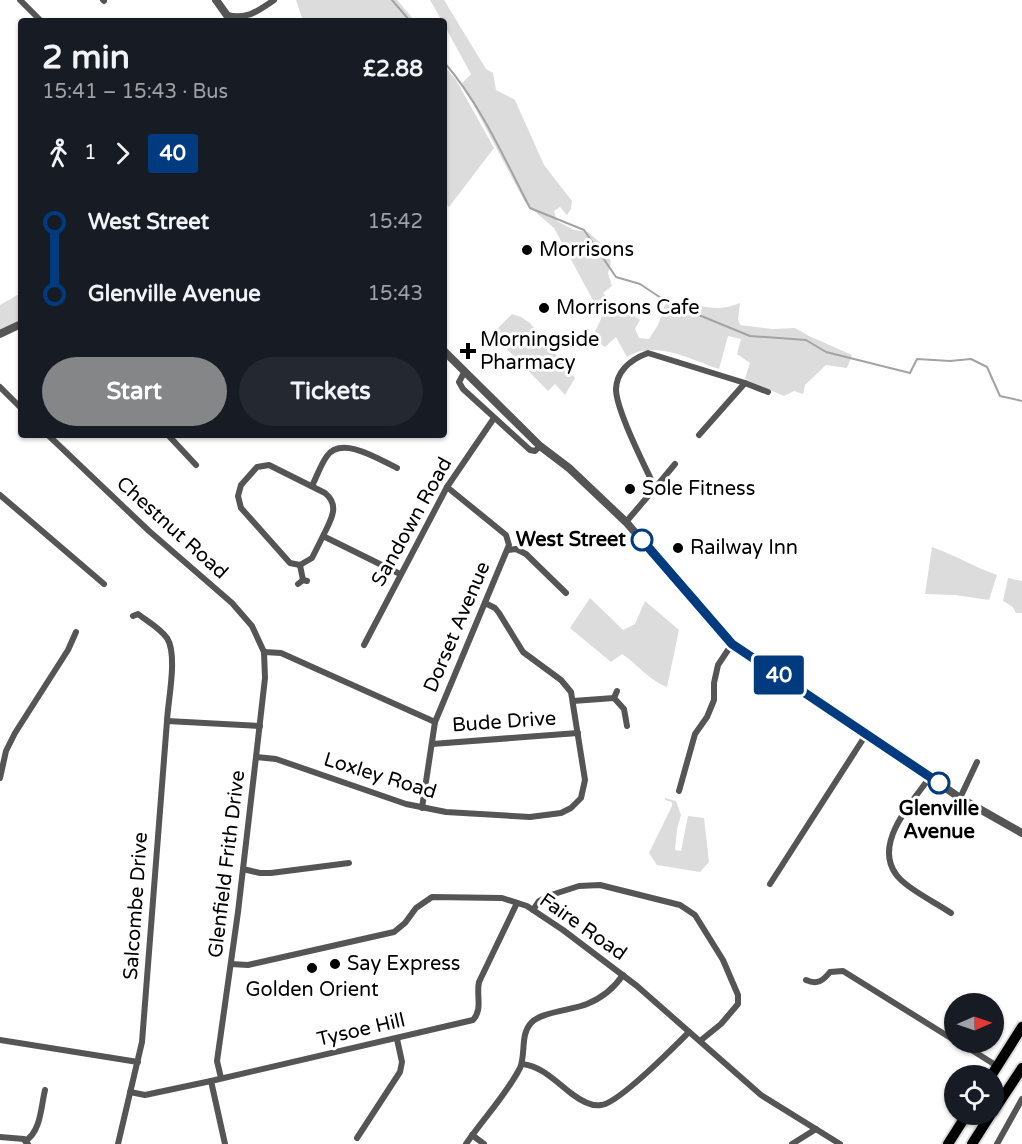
<!DOCTYPE html>
<html lang="en">
<head>
<meta charset="utf-8">
<style>
	body { margin:0; font-family:"Varela Round",sans-serif; background:#242831; color:#f1f3f6; height:100vh; display:flex; flex-direction:column; font-size:22px; white-space:nowrap }
	* { box-sizing:border-box; margin:0 }
	p { font-size:20px; color:#9ea1a6 }
	.icon { flex:none; width:33px; height:33px; fill:none; stroke:currentColor; stroke-width:2; stroke-linecap:round; stroke-linejoin:round }
	.map { position:relative; flex:1; overflow:hidden }
	.side { position:absolute; left:18px; top:18px; width:429px; height:420px; display:flex; flex-direction:column; background:#171b24; border-radius:6px; box-shadow:0 2px 4px #0004 }
	.side>* { flex:none }
	.badge { padding:0 12px; border-radius:4px; font-size:21px; line-height:39px }
	.needle { width:39px; rotate:88deg }
	.fabs { position:absolute; left:944px; top:993px; display:grid; gap:12px }
	.fabs a { display:grid; place-items:center; width:60px; height:60px; border-radius:50%; background:#171b24; box-shadow:0 2px 4px #0004; font-size:30px }
	.map>.badge { position:absolute; translate:-50% -50%; box-shadow:0 0 0 3px #fff }
	.legs { display:flex; align-items:center; gap:9px; height:66px; padding:0 24px; font-size:20px }
	.legs p { margin-inline-start:auto }
	.overview { display:flex; align-items:center; justify-content:space-between; height:102px; padding:0 24px }
	h1 { font-size:33px; font-weight:700; line-height:45px }
	.primary-button { display:flex; gap:12px; margin-top:auto; padding:12px 24px }
	.primary-button a { flex:1; height:69px; border-radius:36px; background:#858687; color:#fff; font-size:24px; font-weight:700; line-height:69px; text-align:center }
	.primary-button a+a { background:#242831; color:#f1f3f6 }
	ul { padding:0 24px; list-style:none }
	li { display:flex; align-items:center; gap:21px; height:72px; font-size:22px }
	li i { display:grid; place-items:center; width:9px; height:100%; margin:0 8px; background:currentColor }
	li i::after { content:''; width:15px; height:15px; margin:-8px; border:4px solid; border-radius:50%; background:#171b24 }
	li p { margin-inline-start:auto }
	li:first-child i { background:linear-gradient(#0000 50%,currentColor 0) }
	li:last-child i { background:linear-gradient(currentColor 50%,#0000 0) }
	.map>svg:first-child { display:block }
	.green { fill:#dcdcdc }
	.lines { fill:none; stroke-linecap:round; stroke-linejoin:round }
	.stream { stroke:#a3a3a3; stroke-width:2 }
	.trunk-casing { stroke:#dbdbdb; stroke-width:14 }
	.minor { stroke:#555; stroke-width:6 }
	.tertiary { stroke:#555; stroke-width:8 }
	.trunk { stroke:#000; stroke-width:10 }
	.line-1-casing { stroke:#fff; stroke-width:14 }
	.line-1 { stroke:#003b80; stroke-width:9 }
	.poi-dot { fill:#000; stroke:#fff; stroke-width:2 }
	.stop-1-dot { fill:#fff; stroke:#003b80; stroke-width:3 }
	.labels { text-anchor:middle; dominant-baseline:central; stroke-width:6; stroke-linejoin:round; paint-order:stroke }
	.poi-label { font-size:20px; fill:#000; stroke:#fff; text-anchor:start }
	.street-label { font-size:20px; fill:#000; stroke:#fff }
	.stop-label { font-size:20px; font-weight:bold; fill:#000; stroke:#fff; text-anchor:end }
</style>
</head>
<body>
<div class="map">
<svg width="1022" height="1144" viewBox="0 0 1022 1144">
	<rect width="100%" height="100%" fill="#fff"/>
	<g class="green">
		<polygon points="296,0 397,0 415,21 303,21"/>
		<path d="M430,0h14l42,69 7,4 3,17 19,10 29,65 28,36 -1,8 -4,6 -7,-8 -6,4 3,10 17,9 14,2 17,15 6,15 -3,11 4,13 -9,7 19,24 4,-7 14,10 -5,9 4,9 10,1 9,-14 8,-23c28,-3 43,14 74,1l-2,16 2,6 33,4 22,-1 14,8 43,19 -5,13 -21,-3 -21,20 -2,9 -9,-3 -10,5 -39,-17 5,-16 -13,-9 4,-15 -13,-3 -9,33c-27,-9 -65,-30 -92,-12l-11,-20 -11,10 -13,-9 10,-21 -48,-89 -28,-24 -64,-121 9,-9 -27,-49v-4h-2z"/>
		<polygon points="444,66 456,80 494,148 449,207 444,202"/>
		<polygon points="21,293 21,324 0,334 0,305"/>
		<polygon points="512,314 521,317 530,323 575,378 565,395 555,384 548,391 492,334"/>
		<path d="M932,547c23,8 42,20 65,28l-8,25 -34,-5 -30,-1z"/>
		<polygon points="1008,578 1022,581 1022,613 1016,613 1013,607 1003,601"/>
		<path d="M590,598l33,32 12,-6 10,-23 34,29 -12,57c-17,-6 -30,-23 -45,-33l-11,8 -41,-34z"/>
		<polygon points="665,798 676,801 681,815 677,829 675,850 681,851 688,816 704,818 709,862 700,872 657,865 649,853 672,806 672,802 665,800"/>
	</g>
	<g class="lines">
		<g class="stream">
			<polyline points="392,0 410,21"/>
			<path d="M444,62c37,43 60,96 86,146l54,22 32,47 24,7 27,18 83,34 56,4 20,12 84,21 7,-14 33,2 21,-2 16,8 13,29 22,5"/>
		</g>
		<g class="trunk-casing">
			<g id="trunk">
				<polyline points="991,1076 1022,1027"/>
				<polyline points="993,1112 1022,1068"/>
				<polyline points="948,1144 967,1114"/>
				<polyline points="972,1144 991,1114"/>
			</g>
		</g>
		<g class="minor">
			<polyline points="20,0 41,21"/>
			<polyline points="103,0 104,1"/>
			<path d="M227,15c20,5 31,-4 47,-15"/>
			<polyline points="465,371 459,382 463,389 530,450 535,451 540,446"/>
			<polyline points="745,383 768,392"/>
			<polyline points="0,387 21,408"/>
			<polyline points="48,435 149,531 232,603 252,626 264,652 265,678 256,757 238,912 217,1061 221,1078"/>
			<polyline points="168,435 196,465"/>
			<path d="M312,486c5,-10 9,-22 15,-30 15,-21 53,4 70,12"/>
			<polyline points="655,488 675,464"/>
			<polyline points="0,495 104,584"/>
			<path d="M626,522l29,-34c-10,-22 -39,-78 -39,-99 1,-19 16,-30 32,-36l97,30 -46,52"/>
			<path d="M323,536c7,-15 18,-30 2,-43l-56,-28 -12,2 -16,18 -3,11 3,12 49,55 10,2 12,-7 11,-22 77,38"/>
			<polyline points="508,550 516,549 526,554 566,593"/>
			<polyline points="300,565 303,580"/>
			<polyline points="298,584 303,580 307,581"/>
			<path d="M133,616l5,-2c9,7 22,14 29,24 11,17 1,62 0,83"/>
			<polyline points="364,645 447,487 494,418"/>
			<polyline points="264,652 281,653 435,722"/>
			<polyline points="617,691 614,698 624,709 627,726"/>
			<polyline points="573,701 614,698"/>
			<polyline points="432,744 578,733"/>
			<polyline points="256,757 276,759 406,804 446,812 530,817 561,813 571,808 581,798 585,780 571,692 561,680 523,652 499,613 495,608 485,603"/>
			<path d="M930,777c-19,27 -61,70 -30,102 13,13 35,23 51,34"/>
			<polyline points="0,778 6,751 15,733 68,650 76,632"/>
			<polyline points="679,791 695,734 707,717 714,700 714,683 718,665 732,644"/>
			<polyline points="960,798 977,762"/>
			<polyline points="422,808 435,722 509,545 506,535 447,487"/>
			<polyline points="243,869 260,873 271,873 349,863"/>
			<polyline points="770,884 867,733"/>
			<polyline points="533,910 539,901 548,896 579,886 600,885 680,905 695,915 723,960 738,995 738,1004 721,1024 700,1041"/>
			<polyline points="231,964 248,965 394,932 405,923 416,908 432,897 502,898 527,906 563,930 637,986 761,1095 840,1144"/>
			<path d="M806,980c11,5 17,1 24,-8l13,-1 111,69"/>
			<polyline points="0,1040 138,1062"/>
			<polyline points="959,1042 997,1066"/>
			<path d="M522,1064c20,2 34,18 50,30 8,6 19,13 29,11 17,-1 74,-59 88,-73"/>
			<polyline points="211,1081 225,1144"/>
			<path d="M130,1092l15,3 66,-14 262,-61c10,-11 3,-24 6,-38l38,-79"/>
			<polyline points="472,1135 484,1144"/>
			<polyline points="0,1137 24,1139 28,1144"/>
			<polyline points="357,1138 400,1072 402,1062 397,1039"/>
			<path d="M25,1141c16,-9 16,-35 20,-51"/>
			<polyline points="118,1144 142,1042 167,721 260,726"/>
			<path d="M466,1144c17,-25 40,-49 54,-76 6,-14 0,-33 11,-45 9,-11 42,-13 56,-19 15,-6 27,-16 36,-29"/>
			<polyline points="792,1144 816,1129"/>
			<polyline points="997,1144 1022,1099"/>
		</g>
		<g class="tertiary">
			<polyline points="216,0 231,21"/>
			<polyline points="0,334 21,324"/>
			<polyline points="444,351 540,446 569,468 626,522 732,644 867,733 960,798 1022,833"/>
		</g>
		<use href="#trunk" class="trunk"/>
	</g>
	<g class="lines">
		<g class="line-1-casing">
			<polyline id="line-1" points="642,540 732,644 939,783"/>
		</g>
		<use href="#line-1" class="line-1"/>
	</g>
	<g class="poi-dot">
		<circle cx="527" cy="250" r="6"/>
		<circle cx="544" cy="308" r="6"/>
		<path d="M465 342h6v6h6v6h-6v6h-6v-6h-6v-6h6z"/>
		<circle cx="630" cy="489" r="6"/>
		<circle cx="678" cy="548" r="6"/>
		<circle cx="335" cy="964" r="6"/>
		<circle cx="312" cy="968" r="6"/>
	</g>
	<g class="stop-1-dot">
		<circle cx="642" cy="540" r="10"/>
		<circle cx="939" cy="783" r="10"/>
	</g>
	<g class="labels">
		<g class="poi-label">
			<text x="539" y="250">Morrisons</text>
			<text x="556" y="308">Morrisons Cafe</text>
			<text x="480" y="340">Morningside<tspan x="480" dy="23">Pharmacy</tspan></text>
			<text x="642" y="489">Sole Fitness</text>
			<text x="690" y="548">Railway Inn</text>
			<text x="347" y="964">Say Express</text>
			<text x="312" y="990" text-anchor="middle">Golden Orient</text>
		</g>
		<g class="street-label">
			<text transform="translate(412 522) rotate(-61)">Sandown Road</text>
			<text transform="translate(172 528) rotate(42)">Chestnut Road</text>
			<text transform="translate(457 627) rotate(-67)">Dorset Avenue</text>
			<text transform="translate(504 722) rotate(-4)">Bude Drive</text>
			<text transform="translate(380 776) rotate(17)">Loxley Road</text>
			<text transform="translate(227 864) rotate(-83)">Glenfield Frith Drive</text>
			<text transform="translate(136 906) rotate(-86)">Salcombe Drive</text>
			<text transform="translate(583 927) rotate(35)">Faire Road</text>
			<text transform="translate(361 1030) rotate(-13)">Tysoe Hill</text>
		</g>
		<g class="stop-label">
			<text x="626" y="540">West Street</text>
			<text x="939" y="809" text-anchor="middle">Glenville<tspan x="939" dy="23">Avenue</tspan></text>
		</g>
	</g>
</svg>
<div class="fabs">
<a><svg class="needle" viewBox="-14 -14 28 28"><path d="M0-13l5 13h-10z" fill="#e53935"/><path d="M0 13l5-13h-10z" fill="#9ea1a6"/></svg></a>
<a><svg class="icon" aria-label="locate" viewBox="0 0 24 24"><circle cx="12" cy="12" r="6"/><path d="M12 2v4M12 18v4M2 12h4M18 12h4"/></svg></a>
</div>
<b class="badge" style="left:779px;top:675px;background:#003b80;color:#fff">40</b>
<section class="side">
<div class="overview"><div><h1>2 min</h1><p>15:41 – 15:43 · Bus</p></div><b>£2.88</b></div>
<div class="legs"><svg class="icon" aria-label="walk" viewBox="0 0 24 24"><circle cx="13" cy="4" r="2"/><path d="M13 8l-2 6 4 7M11 14l-3 7M7 12l3-4h3l4 4"/></svg>1<svg class="icon" aria-label="forward" viewBox="0 0 24 24"><path d="M9 5l7 7-7 7"/></svg><b class="badge" style="background:#003b80;color:#fff">40</b></div>
<ul>
<li><i style="color:#003b80"></i><b>West Street</b><p>15:42</p></li>
<li><i style="color:#003b80"></i><b>Glenville Avenue</b><p>15:43</p></li>
</ul>
<div class="primary-button"><a>Start</a><a>Tickets</a></div>
</section>
</div>
</body>
</html>
